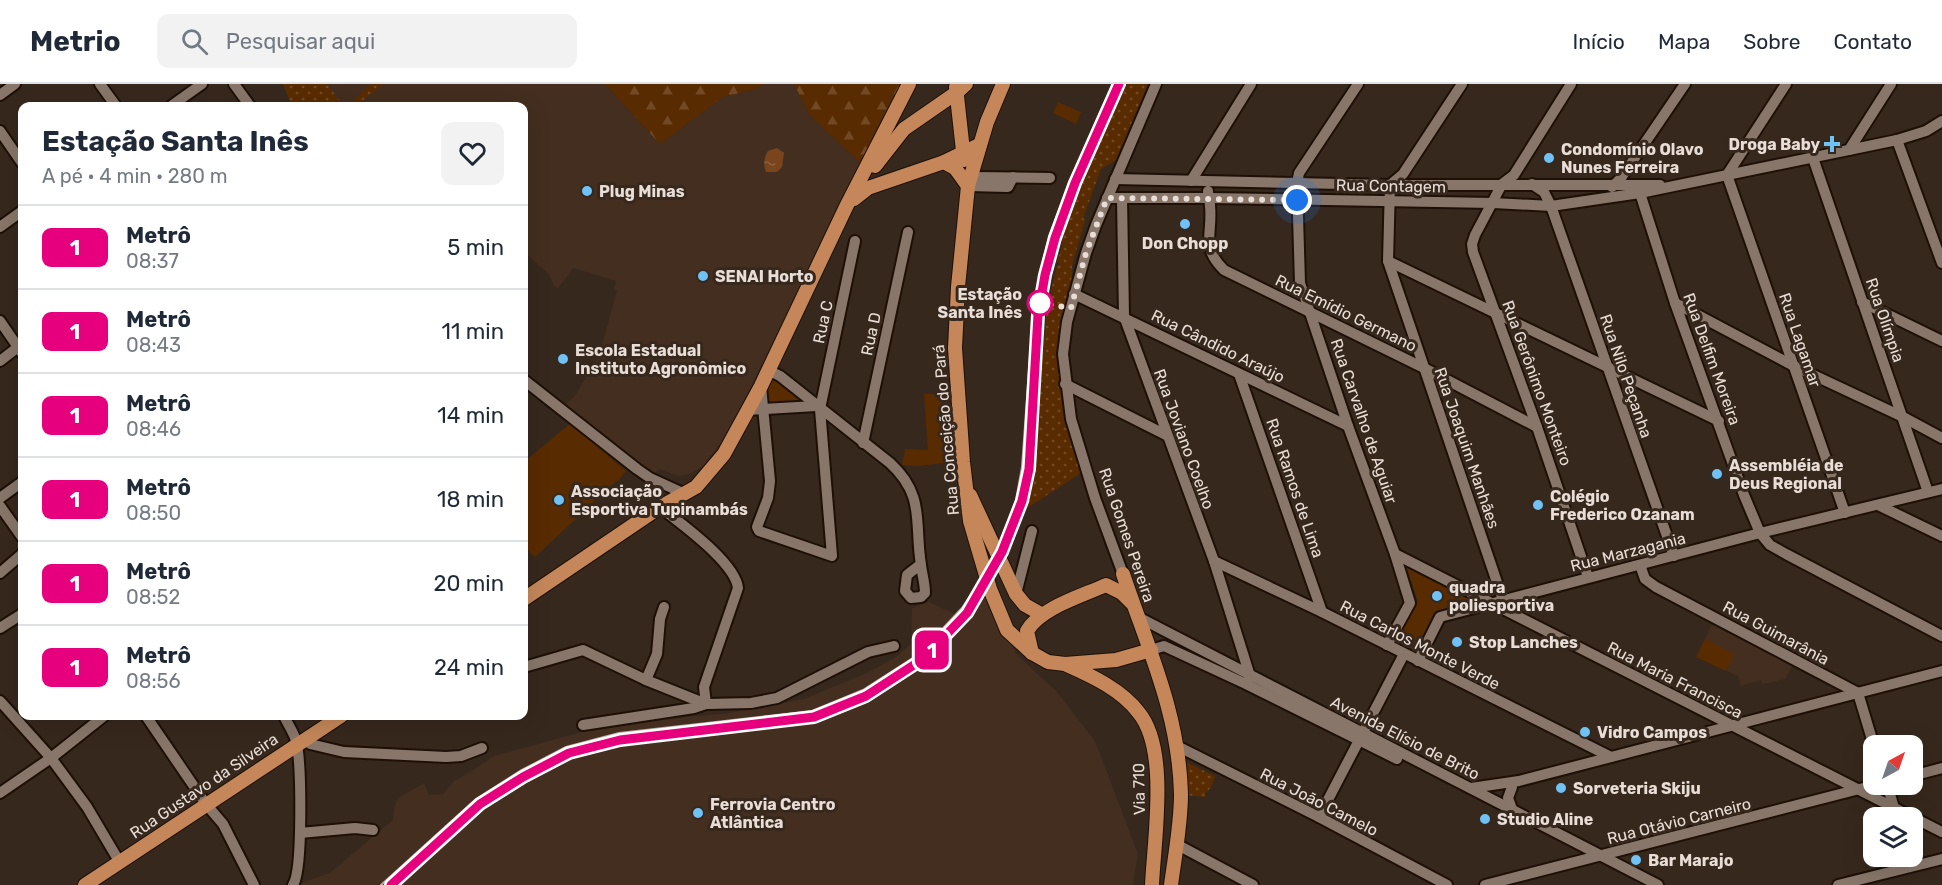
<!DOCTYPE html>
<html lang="pt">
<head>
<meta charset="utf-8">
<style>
	body { margin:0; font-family:Rubik,sans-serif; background:#f2f2f3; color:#1f2937; height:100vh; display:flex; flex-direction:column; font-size:22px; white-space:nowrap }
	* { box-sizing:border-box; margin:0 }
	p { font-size:20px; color:#747a83 }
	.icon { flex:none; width:33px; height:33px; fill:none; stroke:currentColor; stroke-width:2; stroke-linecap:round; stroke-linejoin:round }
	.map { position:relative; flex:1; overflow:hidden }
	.panel { position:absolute; left:18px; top:18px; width:510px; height:618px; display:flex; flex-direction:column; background:#fff; border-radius:12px; box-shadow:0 6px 24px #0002 }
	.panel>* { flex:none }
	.badge { padding:0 12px; border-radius:9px; font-size:21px; line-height:39px }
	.needle { width:39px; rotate:40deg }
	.fabs { position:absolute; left:1863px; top:651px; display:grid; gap:12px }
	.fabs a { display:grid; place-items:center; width:60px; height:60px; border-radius:12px; background:#fff; box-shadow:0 6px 24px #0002; font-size:30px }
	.you { position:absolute; width:30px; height:30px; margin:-15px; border:4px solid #fff; border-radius:50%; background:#1a73e8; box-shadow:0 0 0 9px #1a73e833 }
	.map>.badge { position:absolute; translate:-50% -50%; box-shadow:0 0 0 3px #fff }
	.round { display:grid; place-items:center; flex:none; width:63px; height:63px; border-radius:12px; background:#f2f2f3 }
	.head { display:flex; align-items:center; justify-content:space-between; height:102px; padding:0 24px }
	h1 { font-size:28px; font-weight:700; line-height:45px }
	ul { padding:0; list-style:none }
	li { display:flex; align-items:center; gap:18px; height:84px; padding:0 24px; border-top:2px solid #e0e1e3 }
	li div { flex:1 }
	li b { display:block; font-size:22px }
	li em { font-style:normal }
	li .badge { min-width:66px; font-weight:700; text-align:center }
	header { display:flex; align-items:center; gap:36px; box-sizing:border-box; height:84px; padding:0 30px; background:#fff; border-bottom:2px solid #e0e1e3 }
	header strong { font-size:28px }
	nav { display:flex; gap:33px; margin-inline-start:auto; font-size:21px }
	.search { width:420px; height:54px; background:#f2f2f3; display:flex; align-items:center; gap:15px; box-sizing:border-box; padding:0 21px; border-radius:12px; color:#747a83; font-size:22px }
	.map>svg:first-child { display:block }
	.built { fill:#432e1f }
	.grass { fill:url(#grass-dots) }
	.forest { fill:url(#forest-firs) }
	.park { fill:#592b01 }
	.water { fill:url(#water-ripples) }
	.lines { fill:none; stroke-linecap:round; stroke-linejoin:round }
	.minor-casing { stroke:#1e1007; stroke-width:14 }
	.major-casing { stroke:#1e1007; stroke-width:16 }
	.minor { stroke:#88766a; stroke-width:10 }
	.major { stroke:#c5875a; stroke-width:14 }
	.rail { stroke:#b9aea5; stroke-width:2 }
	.line-casing { stroke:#fff; stroke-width:14 }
	.line { stroke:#e6007e; stroke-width:9 }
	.walk { stroke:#e8ded7; stroke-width:6; stroke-dasharray:0 10.8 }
	.poi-dot { fill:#70c1f4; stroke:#37281d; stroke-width:2 }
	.stop-dot { fill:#fff; stroke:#e6007e; stroke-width:3 }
	.labels { text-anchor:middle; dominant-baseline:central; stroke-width:6; stroke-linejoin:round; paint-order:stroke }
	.poi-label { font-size:16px; font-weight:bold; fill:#e8ded7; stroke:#37281d; text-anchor:start }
	.street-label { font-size:16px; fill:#e8ded7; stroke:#37281d }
	.stop-label { font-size:16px; font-weight:bold; fill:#e8ded7; stroke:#37281d; text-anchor:end }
</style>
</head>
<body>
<header>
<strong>Metrio</strong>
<div class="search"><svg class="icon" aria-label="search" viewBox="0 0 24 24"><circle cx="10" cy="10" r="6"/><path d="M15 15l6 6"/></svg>Pesquisar aqui</div>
<nav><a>Início</a><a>Mapa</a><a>Sobre</a><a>Contato</a></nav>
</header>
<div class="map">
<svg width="1942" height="801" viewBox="0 0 1942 801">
	<defs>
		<pattern id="grass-dots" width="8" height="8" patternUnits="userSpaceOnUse" patternTransform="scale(1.5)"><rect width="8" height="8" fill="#592b01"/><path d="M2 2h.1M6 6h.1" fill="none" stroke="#714925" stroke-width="1.8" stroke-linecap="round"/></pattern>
		<pattern id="forest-firs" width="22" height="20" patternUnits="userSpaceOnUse" patternTransform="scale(1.5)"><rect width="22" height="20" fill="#592b01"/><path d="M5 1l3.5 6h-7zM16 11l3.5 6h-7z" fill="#714925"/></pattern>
		<pattern id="water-ripples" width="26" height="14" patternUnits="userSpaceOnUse" patternTransform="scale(1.5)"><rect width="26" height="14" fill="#7a451d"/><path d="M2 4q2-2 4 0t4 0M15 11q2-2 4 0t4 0" fill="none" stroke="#8d5f3d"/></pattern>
	</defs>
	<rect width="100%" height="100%" fill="#37281d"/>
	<g class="built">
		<polygon points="283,0 605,0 660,60 723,13 756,5 764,0 794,0 809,30 863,82 846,109 745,315 722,357 702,383 689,390 679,392 659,385 654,390 648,389 569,325 568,321 565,321 574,313 599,272 617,206 614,205 616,197 573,184 558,204 554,202 549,190 524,168 524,22 292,22"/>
		<polygon points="978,496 987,504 1016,570 1057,608 1095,657 1138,770 1133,801 297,801 331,788 393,736 394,724 398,714 424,699 429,711 443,710 454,697 472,687 494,672 582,648 646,637 729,629 804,615 869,588 896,573 911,560 912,524 929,518 955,530 963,522"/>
		<polygon points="1712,540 1794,580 1785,595 1763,600 1761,596 1741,602 1738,592 1696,573"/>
	</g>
	<g class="grass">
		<polygon points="283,0 327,0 343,22 292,22"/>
		<polygon points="371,0 383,0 356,22 354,20 355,15"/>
		<polygon points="1123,0 1148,0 1116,76 1101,85 1083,134 1085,136 1072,182 1072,193 1059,246 1058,280 1066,333 1084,387 1027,424 1034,386 1039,278 1042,278 1047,225 1057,181 1059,181 1060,179 1057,178 1063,159 1060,157 1086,90 1084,89"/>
		<polygon points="1186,678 1215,692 1211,703 1205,710 1206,713 1185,711 1184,683"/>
	</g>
	<g class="forest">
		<polygon points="605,0 764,0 756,5 723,13 660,60"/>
		<polygon points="794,0 903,0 863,82 809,30"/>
	</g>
	<g class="park">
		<polygon points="1058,18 1081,28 1076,40 1053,29"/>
		<polygon points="770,293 773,294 809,319 768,319 766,302"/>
		<polygon points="924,310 945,310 947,345 942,346 944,379 918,382 902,381 905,365 928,366"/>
		<polygon points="571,339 626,387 618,397 616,397 535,473 524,463 524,378"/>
		<polygon points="1406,482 1472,514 1465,519 1436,527 1416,567 1397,558 1418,517"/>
		<polygon points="1705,555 1734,570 1726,587 1696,573"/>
	</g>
	<path class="water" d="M777,64l7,5 -2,14 -5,5h-11c-3,-8 -2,-14 2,-21z"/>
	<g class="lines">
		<g class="minor-casing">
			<g id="minor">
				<polyline points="100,0 116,22"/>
				<polyline points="234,0 250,22"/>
				<polyline points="1358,0 1299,89 1297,99 1300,199 1348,342 1395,470 1410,519 1387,561"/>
				<polyline points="1462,0 1403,90 1390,101 1388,177 1503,516"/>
				<polyline points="1571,0 1514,91 1502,100 1475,151 1472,160 1473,168 1537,343 1588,493"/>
				<polyline points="1786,0 1727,91 1845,429"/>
				<polyline points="0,11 15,0"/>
				<polyline points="171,22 202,0"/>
				<polyline points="0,47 22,79"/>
				<polyline points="1897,56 1942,179"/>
				<polyline points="1849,66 1891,0"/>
				<polyline points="1813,74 1928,408"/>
				<polyline points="970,93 1050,94"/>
				<polyline points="1115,95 1390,101 1660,101"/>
				<polyline points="1191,97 1251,0"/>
				<polyline points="1532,100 1544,108 1551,122 1674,472"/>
				<polyline points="968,102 1008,103 1013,93"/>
				<polyline points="1612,103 1621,94 1685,0"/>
				<path d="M1208,107c0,6 2,10 2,15 3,29 -10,40 14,64l200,98 113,59"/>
				<polyline points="1640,109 1675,219 1744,411 1760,449 1770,461 1786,470 1942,552"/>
				<polyline points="1107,114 1208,114 1493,119 1551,122 1640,109 1897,56 1926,47 1942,37"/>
				<polyline points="1122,114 1124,232 1214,477 1250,592 1249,594"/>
				<polyline points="0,143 22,127"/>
				<polyline points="1388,177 1719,337"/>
				<polyline points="1074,210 1348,342"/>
				<polyline points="1862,218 1942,257"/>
				<polyline points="1675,219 1792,281 1903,333 1942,354"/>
				<polyline points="0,237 22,269"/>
				<polyline points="0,277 22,260"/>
				<path d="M768,286l12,6 110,87c36,33 24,60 31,102 1,9 4,18 4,28l-4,4 -10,1 -6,-7 2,-16 14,-11"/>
				<polyline points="1239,290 1322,528"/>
				<polyline points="524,296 637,385 650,394 685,410"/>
				<polyline points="1065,300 1166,351"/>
				<polyline points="761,302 770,397 768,414 757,443 759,447 832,472 820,325 855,157"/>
				<polyline points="747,326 816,322"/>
				<polyline points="863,359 908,148"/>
				<polyline points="0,414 22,398"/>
				<polyline points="1878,421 1942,452"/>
				<polyline points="0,422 22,453"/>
				<path d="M660,423c21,17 75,55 78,81l-34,99 2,17"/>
				<polyline points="1395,470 1942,748"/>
				<polyline points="1214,477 1322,528 1611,673"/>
				<polyline points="1640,481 1645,495 1656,503 1858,609 1874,662"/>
				<polyline points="0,489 22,470"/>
				<polyline points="1123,490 1095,414 1071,335 1063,270 1067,238 1086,169 1096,141 1156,0"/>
				<polyline points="1016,510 1032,447"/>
				<polyline points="1138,533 1658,801"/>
				<polyline points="0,544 22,530"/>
				<polyline points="1151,566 1164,562 1246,600 1397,675"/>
				<polyline points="1418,577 1440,533 1760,449 1942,405"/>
				<polyline points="524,583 583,566 646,596 706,620"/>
				<polyline points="646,596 657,570 660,535 664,523"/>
				<polyline points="0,617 51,674 87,723 119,777"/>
				<polyline points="146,632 206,720 223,740 254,801"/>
				<path d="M284,632c4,9 12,19 13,29 4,22 6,125 -4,140"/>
				<polyline points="583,641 694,624 706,620 751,619 777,614 868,568 894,562"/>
				<polyline points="306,655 310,660 344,668 446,673 461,672 482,664"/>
				<polyline points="1177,662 1319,733 1447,801"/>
				<polyline points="1912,692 1942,684"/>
				<polyline points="1887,700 1894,724"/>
				<polyline points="1471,704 1519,697 1942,587"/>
				<polyline points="0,709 51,674 104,632"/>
				<polyline points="1512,725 1508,714 1512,703"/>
				<polyline points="1319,733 1404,570"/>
				<polyline points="300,749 355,744 373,746"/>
				<polyline points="1176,760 1253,801"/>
				<polyline points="1485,801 1879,700"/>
				<polyline points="1838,801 1942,775"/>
			</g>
		</g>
		<g class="major-casing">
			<g id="major">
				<polyline points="1003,0 987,38 968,102 958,203 955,264 963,378 970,437 990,505 1007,546 1032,569 1048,578 1065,580 1116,576 1151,566"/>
				<polyline points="956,3 964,76"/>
				<polyline points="944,78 955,84 968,102"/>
				<polyline points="875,82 904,45 956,9 966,0"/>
				<polyline points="854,115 868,104 944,78 979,61"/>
				<polyline points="970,411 1016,510 1025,521 1041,530"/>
				<path d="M1123,490c25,75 56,139 58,220 0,30 -6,61 -10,91"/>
				<polyline points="524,515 660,423 696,403 724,370 761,302 846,123 909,0"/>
				<path d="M1032,569l-5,-22c13,-23 55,-35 79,-46l16,8 10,10"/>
				<path d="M1067,581c25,11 55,25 72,48 30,37 15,126 13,172"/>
				<polyline points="85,801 341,632"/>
			</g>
		</g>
		<use href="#minor" class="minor"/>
		<use href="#major" class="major"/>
		<polyline class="rail" points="381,801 476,715 520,687 566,663 619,649 812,627 863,606 919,570 962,524 981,496 998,466 1016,416 1022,383 1033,230 1040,190 1049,152 1070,97 1113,0"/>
	</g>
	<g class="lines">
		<g class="line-casing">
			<polyline id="line" points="391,801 480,720 523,693 569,669 620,656 814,633 866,612 923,575 967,529 1002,468 1022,417 1029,385 1038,231 1045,191 1055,154 1075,99 1119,0"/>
		</g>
		<use href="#line" class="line"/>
		<polyline class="walk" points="1040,219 1071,224 1086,169 1107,114 1297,116"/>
	</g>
	<g class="poi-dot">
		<path d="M1829 51h6v6h6v6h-6v6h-6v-6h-6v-6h6z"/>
		<circle cx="1549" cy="74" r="6"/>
		<circle cx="587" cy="107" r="6"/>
		<circle cx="1185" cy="140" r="6"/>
		<circle cx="703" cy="192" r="6"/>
		<circle cx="563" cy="275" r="6"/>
		<circle cx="1717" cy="390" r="6"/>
		<circle cx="559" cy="416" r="6"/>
		<circle cx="1538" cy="421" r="6"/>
		<circle cx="1437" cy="512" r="6"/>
		<circle cx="1457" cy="558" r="6"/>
		<circle cx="1585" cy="648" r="6"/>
		<circle cx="1561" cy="704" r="6"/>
		<circle cx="698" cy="729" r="6"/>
		<circle cx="1485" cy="735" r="6"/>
		<circle cx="1636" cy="776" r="6"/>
	</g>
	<circle class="stop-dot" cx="1040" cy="219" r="12"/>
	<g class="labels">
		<g class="poi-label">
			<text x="1820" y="60" text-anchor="end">Droga Baby</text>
			<text x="1561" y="65">Condomínio Olavo<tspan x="1561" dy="18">Nunes Ferreira</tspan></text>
			<text x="599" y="107">Plug Minas</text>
			<text x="1185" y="159" text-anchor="middle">Don Chopp</text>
			<text x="715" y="192">SENAI Horto</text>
			<text x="575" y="266">Escola Estadual<tspan x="575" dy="18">Instituto Agronômico</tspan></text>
			<text x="1729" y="381">Assembléia de<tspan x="1729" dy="18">Deus Regional</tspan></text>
			<text x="571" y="407">Associação<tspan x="571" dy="18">Esportiva Tupinambás</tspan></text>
			<text x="1550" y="412">Colégio<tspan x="1550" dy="18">Frederico Ozanam</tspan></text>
			<text x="1449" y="503">quadra<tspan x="1449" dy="18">poliesportiva</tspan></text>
			<text x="1469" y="558">Stop Lanches</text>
			<text x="1597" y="648">Vidro Campos</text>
			<text x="1573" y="704">Sorveteria Skiju</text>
			<text x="710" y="720">Ferrovia Centro<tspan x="710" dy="18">Atlântica</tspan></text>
			<text x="1497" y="735">Studio Aline</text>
			<text x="1648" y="776">Bar Marajo</text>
		</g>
		<g class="street-label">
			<text transform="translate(1391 102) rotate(1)">Rua Contagem</text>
			<text transform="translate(1346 229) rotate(26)">Rua Emídio Germano</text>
			<text transform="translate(1885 236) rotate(71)">Rua Olímpia</text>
			<text transform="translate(823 238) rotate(-78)">Rua C</text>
			<text transform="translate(871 250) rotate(-78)">Rua D</text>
			<text transform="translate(1800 256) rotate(71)">Rua Lagamar</text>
			<text transform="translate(1218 262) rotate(26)">Rua Cândido Araújo</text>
			<text transform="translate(1712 275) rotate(70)">Rua Delfim Moreira</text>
			<text transform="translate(1626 292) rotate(71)">Rua Nilo Peçanha</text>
			<text transform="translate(1537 299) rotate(70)">Rua Gerônimo Monteiro</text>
			<text transform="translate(1364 337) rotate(71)">Rua Carvalho de Aguiar</text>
			<text transform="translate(946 346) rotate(-95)">Rua Conceição do Pará</text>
			<text transform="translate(1184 355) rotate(70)">Rua Joviano Coelho</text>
			<text transform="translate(1467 364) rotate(71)">Rua Joaquim Manhães</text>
			<text transform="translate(1295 404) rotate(71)">Rua Ramos de Lima</text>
			<text transform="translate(1127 451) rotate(71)">Rua Gomes Pereira</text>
			<text transform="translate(1628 468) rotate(-14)">Rua Marzagania</text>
			<text transform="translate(1776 549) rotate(28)">Rua Guimarânia</text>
			<text transform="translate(1420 561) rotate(27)">Rua Carlos Monte Verde</text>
			<text transform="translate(1675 596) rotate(27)">Rua Maria Francisca</text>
			<text transform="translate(1405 654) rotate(27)">Avenida Elísio de Brito</text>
			<text transform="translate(204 702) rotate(-34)">Rua Gustavo da Silveira</text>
			<text transform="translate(1139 705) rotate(-91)">Via 710</text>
			<text transform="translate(1319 718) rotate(27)">Rua João Camelo</text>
			<text transform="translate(1679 737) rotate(-14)">Rua Otávio Carneiro</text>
		</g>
		<g class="stop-label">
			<text x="1022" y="210">Estação<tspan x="1022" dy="18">Santa Inês</tspan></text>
		</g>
	</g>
</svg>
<div class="fabs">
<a><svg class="needle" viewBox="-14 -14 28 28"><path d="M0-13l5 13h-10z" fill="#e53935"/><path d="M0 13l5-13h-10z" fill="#747a83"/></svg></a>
<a><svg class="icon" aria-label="layers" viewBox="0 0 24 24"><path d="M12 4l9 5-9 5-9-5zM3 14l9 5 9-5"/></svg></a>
</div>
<div class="you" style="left:1297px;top:116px"></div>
<b class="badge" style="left:932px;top:566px;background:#e6007e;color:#fff">1</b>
<section class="panel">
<div class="head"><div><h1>Estação Santa Inês</h1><p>A pé · 4 min · 280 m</p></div><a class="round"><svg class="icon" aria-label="heart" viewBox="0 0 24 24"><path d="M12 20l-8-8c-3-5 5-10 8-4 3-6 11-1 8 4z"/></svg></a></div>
<ul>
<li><span class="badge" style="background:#e6007e;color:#fff">1</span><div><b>Metrô</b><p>08:37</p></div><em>5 min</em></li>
<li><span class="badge" style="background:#e6007e;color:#fff">1</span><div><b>Metrô</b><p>08:43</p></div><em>11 min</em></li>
<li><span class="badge" style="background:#e6007e;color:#fff">1</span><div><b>Metrô</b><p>08:46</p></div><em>14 min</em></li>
<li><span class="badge" style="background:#e6007e;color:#fff">1</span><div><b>Metrô</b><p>08:50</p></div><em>18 min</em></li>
<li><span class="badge" style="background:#e6007e;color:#fff">1</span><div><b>Metrô</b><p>08:52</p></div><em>20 min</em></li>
<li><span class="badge" style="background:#e6007e;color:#fff">1</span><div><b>Metrô</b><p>08:56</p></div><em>24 min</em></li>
</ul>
</section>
</div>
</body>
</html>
